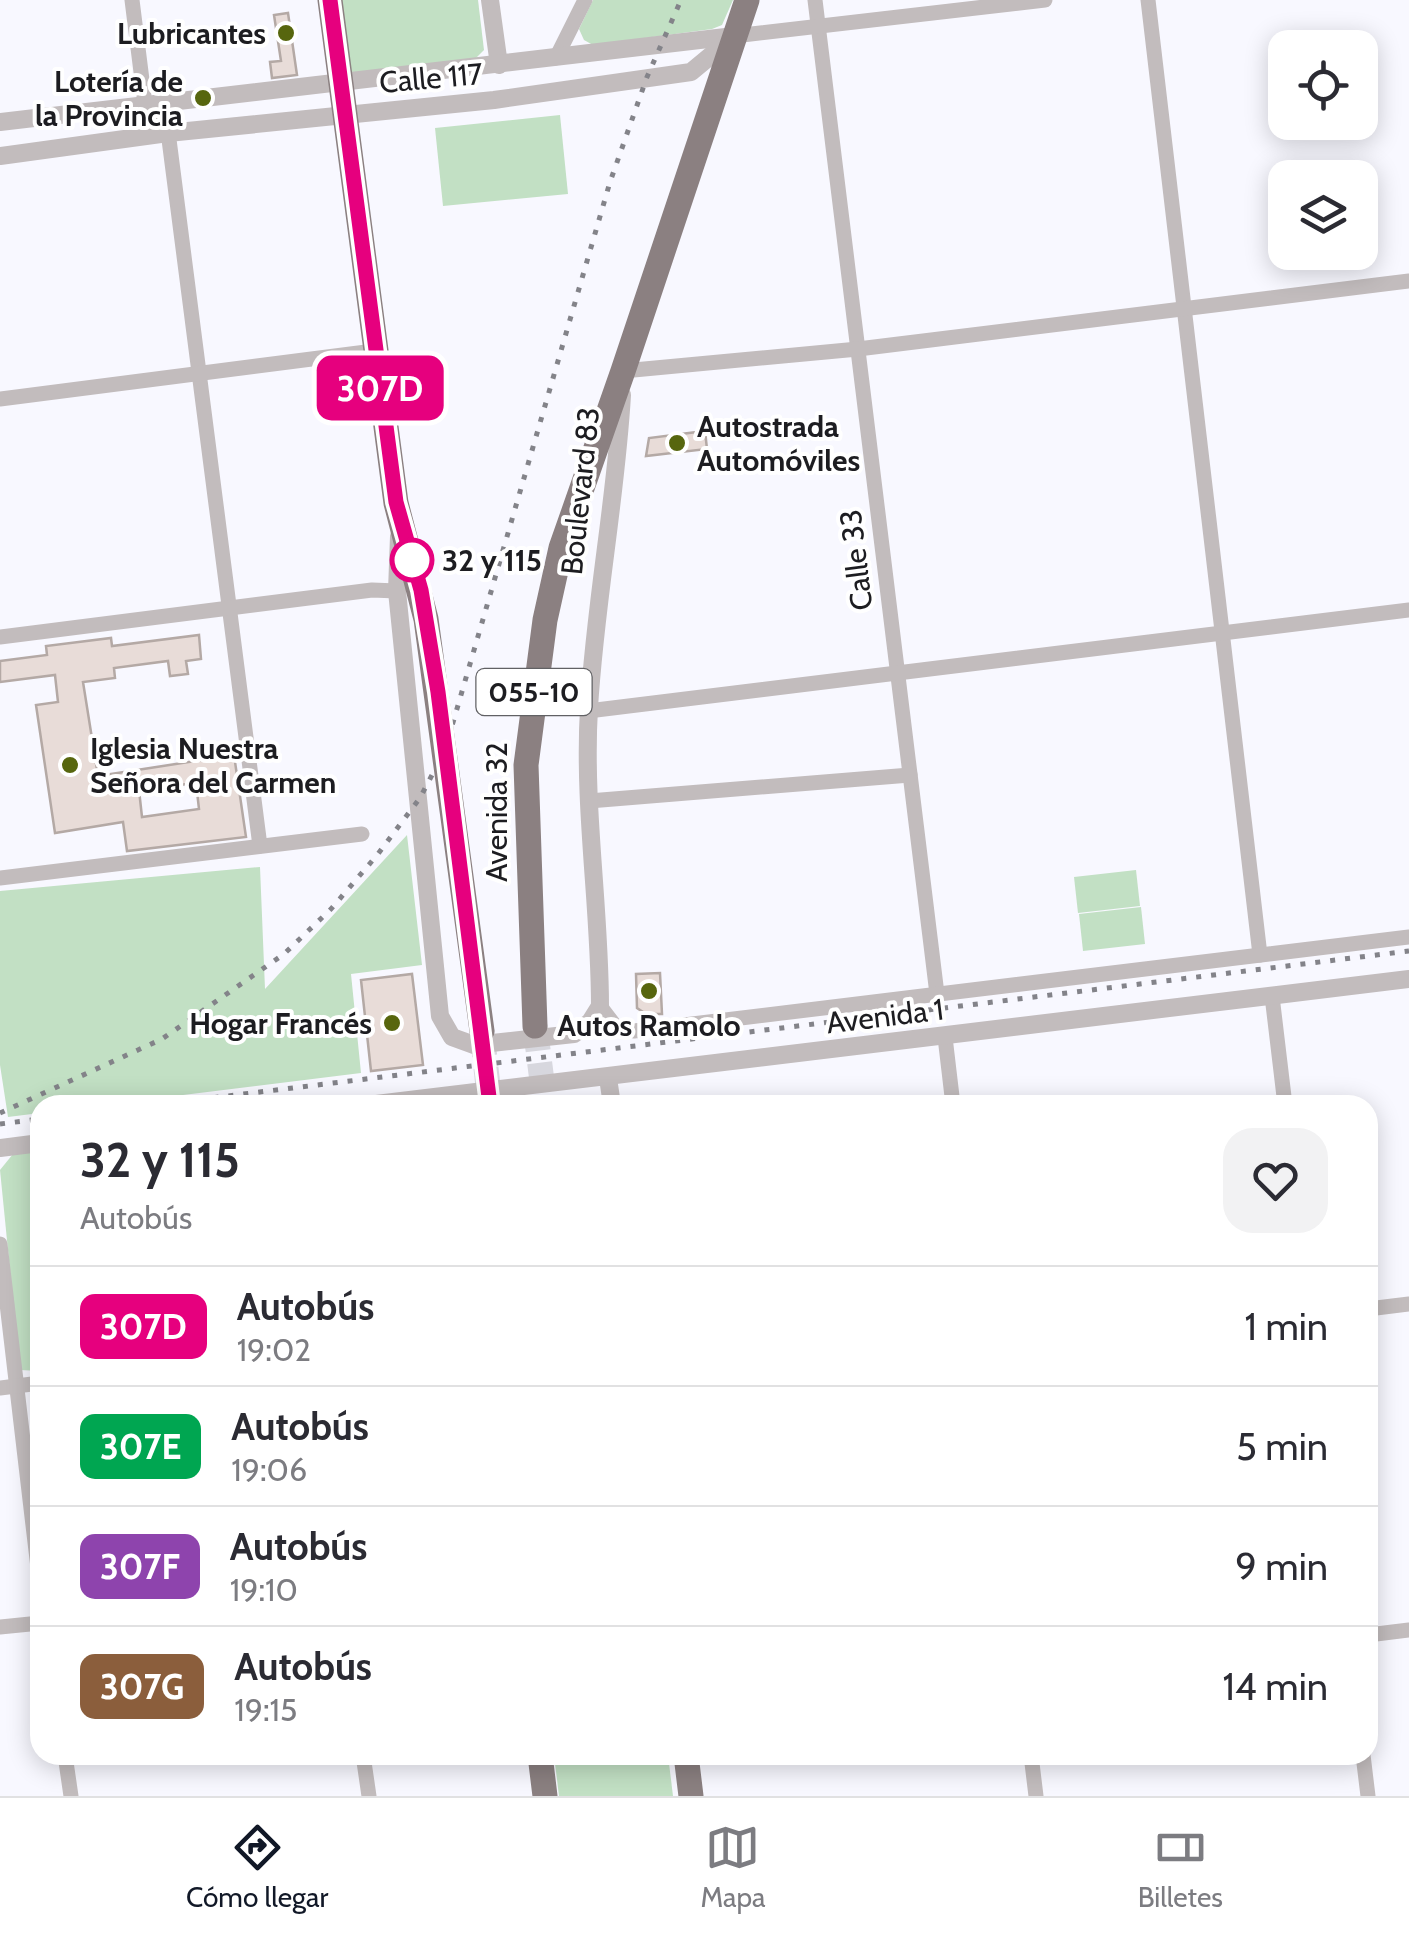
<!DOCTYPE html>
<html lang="es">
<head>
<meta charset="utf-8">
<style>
	body { margin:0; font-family:Cabin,sans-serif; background:#f2f2f3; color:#2b2b33; height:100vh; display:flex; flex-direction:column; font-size:38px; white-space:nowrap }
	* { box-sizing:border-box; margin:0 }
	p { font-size:32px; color:#7c7c81 }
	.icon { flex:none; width:55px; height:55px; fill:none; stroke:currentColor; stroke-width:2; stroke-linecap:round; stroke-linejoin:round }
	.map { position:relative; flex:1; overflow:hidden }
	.side { position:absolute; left:30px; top:1095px; width:1348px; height:670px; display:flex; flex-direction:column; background:#fff; border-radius:30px; box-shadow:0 5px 25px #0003 }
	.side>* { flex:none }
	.badge { padding:0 20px; border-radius:15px; font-size:35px; line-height:65px }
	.fabs { position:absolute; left:1268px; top:30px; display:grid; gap:20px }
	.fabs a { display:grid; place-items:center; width:110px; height:110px; border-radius:20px; background:#fff; box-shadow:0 5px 25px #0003; font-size:50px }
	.map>.badge { position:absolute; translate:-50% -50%; box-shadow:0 0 0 5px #fff }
	.round { display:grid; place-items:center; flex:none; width:105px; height:105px; border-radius:30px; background:#f2f2f3 }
	.head { display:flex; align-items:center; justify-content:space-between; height:170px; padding:0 50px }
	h1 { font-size:48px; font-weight:700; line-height:75px }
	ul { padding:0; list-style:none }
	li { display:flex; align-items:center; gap:30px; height:120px; padding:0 50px; border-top:2px solid #e1e1e2 }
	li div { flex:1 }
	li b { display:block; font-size:38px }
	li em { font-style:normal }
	li .badge { min-width:110px; font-weight:700; text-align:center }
	.dock { display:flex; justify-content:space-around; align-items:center; height:140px; border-top:2px solid #e1e1e2; background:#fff; font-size:28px; color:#7c7c81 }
	.dock a { display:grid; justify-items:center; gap:5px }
	.dock .on { color:#111827 }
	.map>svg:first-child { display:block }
	.green { fill:#c2e0c4 }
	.building { fill:#e8dcd8; stroke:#b4a9a5; stroke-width:2.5; fill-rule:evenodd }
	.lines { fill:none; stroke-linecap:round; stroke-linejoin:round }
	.trunk-tunnel { stroke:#d7d7de; stroke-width:25; stroke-dasharray:25 12; stroke-linecap:butt }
	.minor { stroke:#c2bcbd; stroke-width:15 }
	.tertiary { stroke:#c2bcbd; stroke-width:18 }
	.trunk { stroke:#8b8081; stroke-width:25 }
	.rail { stroke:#838389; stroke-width:5; stroke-dasharray:5 10; stroke-linecap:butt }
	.line-casing { stroke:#fff; stroke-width:22 }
	.line { stroke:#e6007e; stroke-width:15 }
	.poi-dot { fill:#57660e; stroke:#fff; stroke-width:4 }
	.stop-dot { fill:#fff; stroke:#e6007e; stroke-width:5 }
	.labels { text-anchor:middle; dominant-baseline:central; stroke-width:8; stroke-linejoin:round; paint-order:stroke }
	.shield { fill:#fff; stroke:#616164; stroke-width:2.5 }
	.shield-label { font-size:28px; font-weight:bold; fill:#1d1d21 }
	.poi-label { font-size:30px; font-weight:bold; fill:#1d1d21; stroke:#fff; text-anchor:end }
	.street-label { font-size:30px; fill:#1d1d21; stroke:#fff }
	.stop-label { font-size:30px; font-weight:bold; fill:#1d1d21; stroke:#fff; text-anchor:start }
</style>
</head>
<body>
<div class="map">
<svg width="1409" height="1796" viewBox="0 0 1409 1796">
	<rect width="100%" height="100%" fill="#f8f8ff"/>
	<g class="green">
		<polygon points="340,0 478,0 484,50 476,58 349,74"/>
		<polygon points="593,0 733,0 722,25 712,29 593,45 584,40 579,29"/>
		<polygon points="560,115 568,194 443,206 435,128"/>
		<polygon points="407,835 422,965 351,974 361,1073 102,1105 40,1105 40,1113 8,1117 0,1065 0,891 260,867 265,989"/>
		<polygon points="1136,870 1140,906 1078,913 1074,877"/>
		<polygon points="1141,907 1145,944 1083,951 1079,914"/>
		<polygon points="40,1151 40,1371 20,1370 0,1170 13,1154"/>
		<polygon points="554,1755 668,1755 673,1796 559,1796"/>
	</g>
	<g class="building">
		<polygon points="288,13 297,75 272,78 270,62 281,61 274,15"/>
		<polygon points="705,431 707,449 646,456 649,438"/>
		<path d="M199,635l2,24 -15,2 2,13 -18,2 -2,-15 -54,7 1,10 -32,4 15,94 136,-21 12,82 -119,14 -4,-29 -68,11 -19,-128 22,-3 -3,-27 -55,7v-21l47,-6 -1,-9 65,-8 1,8zM196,783l3,26 -57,8 -3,-27z"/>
		<polygon points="660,973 662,1014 646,1014 637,1008 636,974"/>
		<polygon points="412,974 423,1065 371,1071 361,980"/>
	</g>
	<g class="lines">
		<g class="trunk-tunnel">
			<polyline points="535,1026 545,1105"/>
			<polyline points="482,1031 490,1105"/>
		</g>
		<g class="minor">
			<polyline points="132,0 145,104 167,124 260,846"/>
			<polyline points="815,0 937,994"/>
			<polyline points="1148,0 1260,955"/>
			<polyline points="734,36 1045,0"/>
			<polyline points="556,58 585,0"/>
			<polyline points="623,371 858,349 1409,281"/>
			<polyline points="0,399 374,351"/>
			<polyline points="0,637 372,590 397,591"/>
			<polyline points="588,711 1409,610"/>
			<polyline points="589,801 910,775"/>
			<polyline points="0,878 362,834"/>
			<polyline points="1272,996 1285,1105"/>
			<polyline points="600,1006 616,1027 634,1031 1409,937"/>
			<polyline points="945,1037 953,1105"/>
			<polyline points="0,1244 40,1585"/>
			<polyline points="1368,1309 1409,1304"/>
			<polyline points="0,1388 40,1383"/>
			<polyline points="0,1627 40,1623"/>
			<polyline points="1368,1635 1409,1630"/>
			<polyline points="65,1755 71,1796"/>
			<polyline points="363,1755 369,1796"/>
			<polyline points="1031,1755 1036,1796"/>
			<polyline points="1363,1755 1368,1796"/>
		</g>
		<g class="tertiary">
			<polyline points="490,0 499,65"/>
			<polyline points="0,122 734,36"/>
			<polyline points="0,156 168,133 494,100 691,72 732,38"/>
			<path d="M399,536l-2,55 43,425 12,21 22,8 100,-11 16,-12 10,-16c0,-99 -17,-199 -11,-298 6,-105 27,-208 33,-313"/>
			<polyline points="608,1078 612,1105"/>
			<polyline points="368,1105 1409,979"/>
			<polyline points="0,1148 40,1143"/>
		</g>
		<g class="trunk">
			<polyline points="330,0 396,503 426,619 482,1031"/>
			<polyline points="535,1026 526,765 545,620 561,548 623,371 747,0"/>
			<polyline points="540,1755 545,1796"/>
			<polyline points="686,1755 691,1796"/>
		</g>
		<g class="rail">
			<polyline points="154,1105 1409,951"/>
			<polyline points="0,1113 162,1039 284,954 331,909 378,854 420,798 445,750 610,182 647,77 681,0"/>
			<polyline points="0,1124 40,1119"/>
		</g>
	</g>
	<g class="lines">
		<g class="line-casing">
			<polyline id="line" points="330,0 396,502 421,590 438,692 490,1105"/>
		</g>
		<use href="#line" class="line"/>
	</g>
	<g class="poi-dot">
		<circle cx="286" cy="33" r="10"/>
		<circle cx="203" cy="98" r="10"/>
		<circle cx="677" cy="443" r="10"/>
		<circle cx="70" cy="765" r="10"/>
		<circle cx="649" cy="991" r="10"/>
		<circle cx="392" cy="1023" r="10"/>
	</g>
	<circle class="stop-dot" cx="412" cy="560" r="20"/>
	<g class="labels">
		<rect class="shield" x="476.5" y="669" width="115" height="46" rx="8"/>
		<g class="shield-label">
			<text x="534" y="692">055-10</text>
		</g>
		<g class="poi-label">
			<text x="266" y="33">Lubricantes</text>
			<text x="183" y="81">Lotería de<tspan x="183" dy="34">la Provincia</tspan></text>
			<text x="697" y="426" text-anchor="start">Autostrada<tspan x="697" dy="34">Automóviles</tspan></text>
			<text x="90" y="748" text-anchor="start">Iglesia Nuestra<tspan x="90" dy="34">Señora del Carmen</tspan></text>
			<text x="372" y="1023">Hogar Francés</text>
			<text x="649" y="1025" text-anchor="middle">Autos Ramolo</text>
		</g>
		<g class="street-label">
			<text transform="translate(431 78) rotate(-5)">Calle 117</text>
			<text transform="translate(580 491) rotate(-84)">Boulevard 83</text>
			<text transform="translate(856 560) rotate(-97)">Calle 33</text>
			<text transform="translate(496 812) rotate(-90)">Avenida 32</text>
			<text transform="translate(885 1016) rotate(-7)">Avenida 1</text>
		</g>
		<g class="stop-label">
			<text x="442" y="560">32 y 115</text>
		</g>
	</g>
</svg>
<div class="fabs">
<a><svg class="icon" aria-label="locate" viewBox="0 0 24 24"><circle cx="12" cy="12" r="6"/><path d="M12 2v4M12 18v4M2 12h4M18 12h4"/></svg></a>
<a><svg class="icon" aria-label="layers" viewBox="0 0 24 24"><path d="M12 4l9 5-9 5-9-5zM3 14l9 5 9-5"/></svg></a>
</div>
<b class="badge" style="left:380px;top:388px;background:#e6007e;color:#fff">307D</b>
<section class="side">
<div class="head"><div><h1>32 y 115</h1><p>Autobús</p></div><a class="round"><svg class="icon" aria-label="heart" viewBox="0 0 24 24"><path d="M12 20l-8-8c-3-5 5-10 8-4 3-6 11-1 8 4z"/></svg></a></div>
<ul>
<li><span class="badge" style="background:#e6007e;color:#fff">307D</span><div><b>Autobús</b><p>19:02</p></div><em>1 min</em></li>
<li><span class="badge" style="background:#00a651;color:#fff">307E</span><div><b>Autobús</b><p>19:06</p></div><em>5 min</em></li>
<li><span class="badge" style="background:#8e44ad;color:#fff">307F</span><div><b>Autobús</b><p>19:10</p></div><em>9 min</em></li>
<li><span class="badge" style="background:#8b5e3c;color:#fff">307G</span><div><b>Autobús</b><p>19:15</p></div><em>14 min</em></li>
</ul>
</section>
</div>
<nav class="dock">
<a class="on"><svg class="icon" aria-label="directions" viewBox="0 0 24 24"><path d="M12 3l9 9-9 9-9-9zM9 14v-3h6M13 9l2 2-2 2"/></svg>Cómo llegar</a>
<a><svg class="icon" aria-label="map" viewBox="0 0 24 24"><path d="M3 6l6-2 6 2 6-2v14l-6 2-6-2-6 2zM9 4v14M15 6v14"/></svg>Mapa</a>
<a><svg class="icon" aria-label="tickets" viewBox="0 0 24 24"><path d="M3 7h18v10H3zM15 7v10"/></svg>Billetes</a>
</nav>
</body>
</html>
